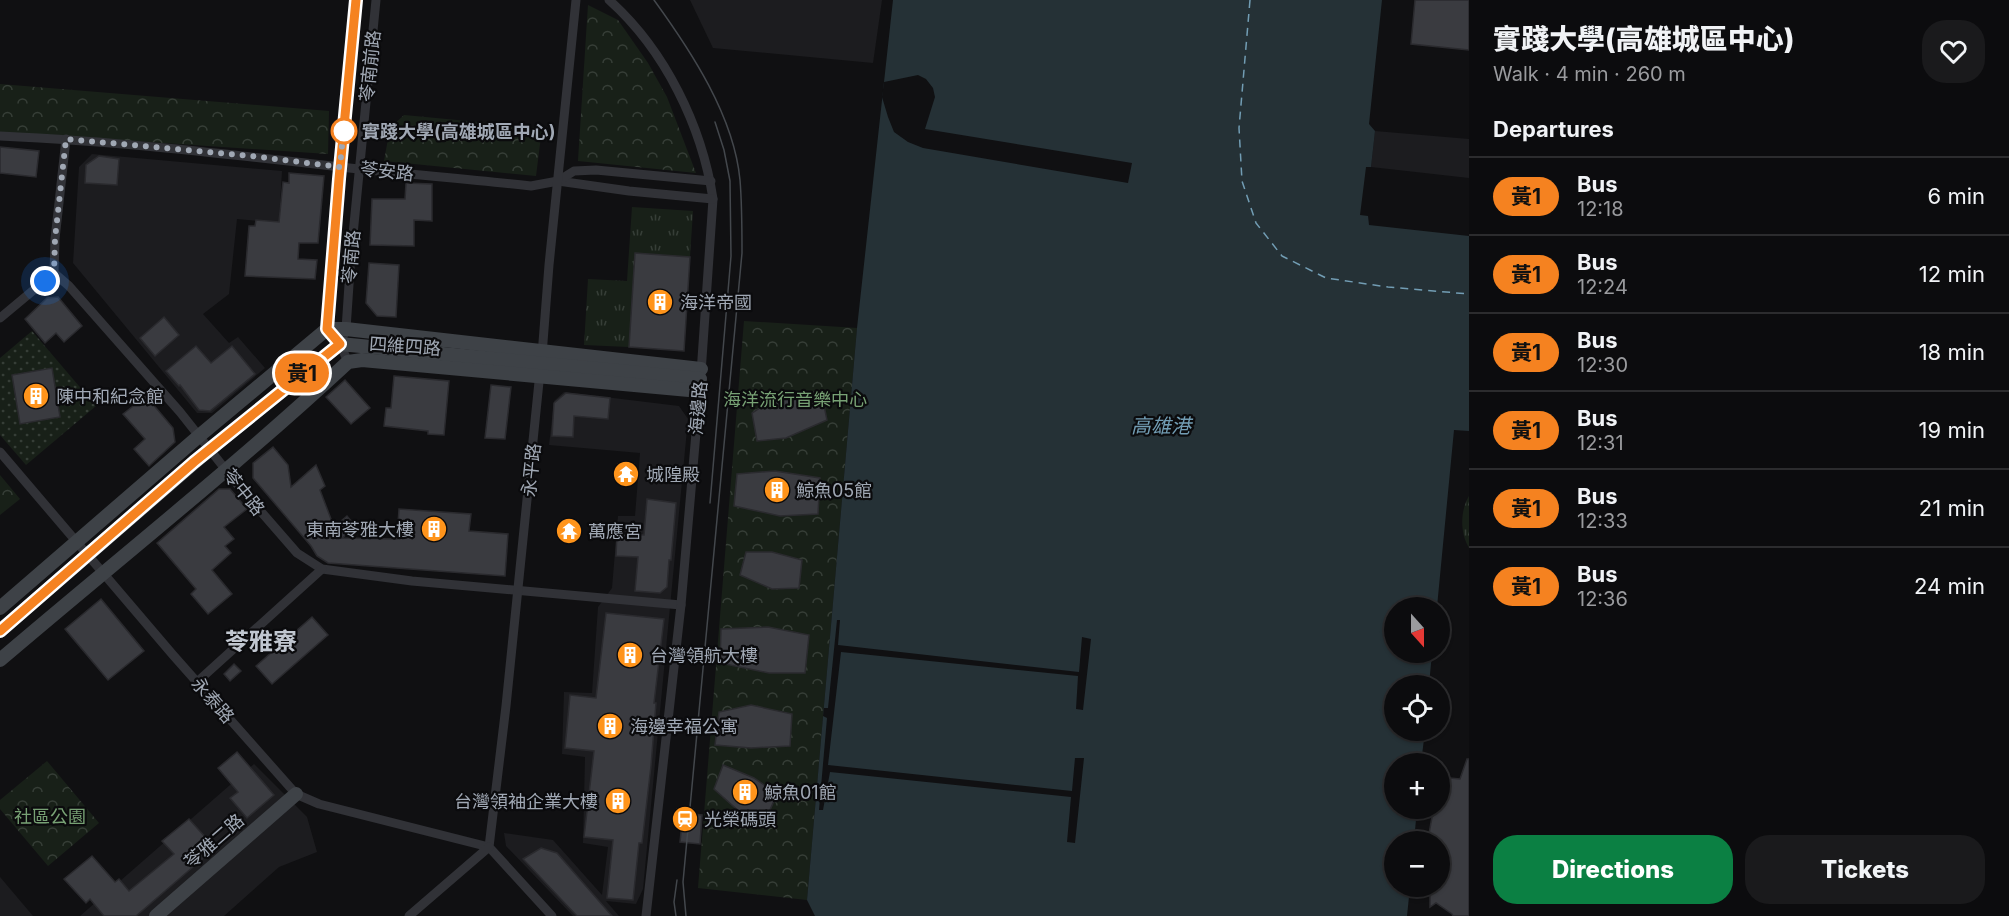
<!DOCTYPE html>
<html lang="en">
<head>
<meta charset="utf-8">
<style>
	body { margin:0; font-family:Inter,"Noto Sans TC",sans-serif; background:#1a1a1c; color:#f1f3f6; height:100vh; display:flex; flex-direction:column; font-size:22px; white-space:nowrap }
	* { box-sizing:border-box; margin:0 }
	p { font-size:20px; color:#9a9b9e }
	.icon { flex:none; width:33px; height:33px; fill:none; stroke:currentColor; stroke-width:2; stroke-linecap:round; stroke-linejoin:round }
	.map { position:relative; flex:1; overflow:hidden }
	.sheet { display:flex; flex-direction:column; background:#0c0c0e; width:540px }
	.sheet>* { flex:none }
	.badge { padding:0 12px; border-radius:20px; font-size:21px; line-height:39px }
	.needle { width:39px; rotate:159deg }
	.tools { position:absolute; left:1384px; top:597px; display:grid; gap:12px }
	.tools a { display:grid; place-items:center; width:66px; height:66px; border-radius:50%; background:#0c0c0e; box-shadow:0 2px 4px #0004,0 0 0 2px #2c2c2e; font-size:30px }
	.you { position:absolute; width:30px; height:30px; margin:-15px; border:4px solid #fff; border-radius:50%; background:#1a73e8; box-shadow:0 0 0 9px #1a73e833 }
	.map>.badge { position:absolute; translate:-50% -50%; box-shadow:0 0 0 3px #fff }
	h2 { padding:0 24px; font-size:22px; line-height:54px }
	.round { display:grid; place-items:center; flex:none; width:63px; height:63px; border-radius:24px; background:#1a1a1c }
	.summary { display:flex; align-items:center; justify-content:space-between; height:102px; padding:0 24px }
	h1 { font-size:28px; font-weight:800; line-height:45px }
	.primary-button { display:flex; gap:12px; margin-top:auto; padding:12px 24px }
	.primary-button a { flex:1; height:69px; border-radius:24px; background:#0b8043; color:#fff; font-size:24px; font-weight:800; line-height:69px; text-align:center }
	.primary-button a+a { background:#1a1a1c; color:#f1f3f6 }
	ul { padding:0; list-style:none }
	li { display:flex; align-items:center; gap:18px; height:78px; padding:0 24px; border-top:2px solid #2c2c2e }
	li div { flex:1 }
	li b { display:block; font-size:22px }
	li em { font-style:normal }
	li .badge { min-width:66px; font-weight:700; text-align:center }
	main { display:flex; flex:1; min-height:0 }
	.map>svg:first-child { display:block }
	.built { fill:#1c1c1f }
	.grass { fill:url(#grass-tufts) }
	.forest { fill:url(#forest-crowns) }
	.garden { fill:url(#garden-dots) }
	.water { fill:#253136 }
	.pier { fill:#101012 }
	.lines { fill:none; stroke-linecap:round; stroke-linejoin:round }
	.ferry { stroke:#729db4; stroke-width:1.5; stroke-dasharray:8 6; stroke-linecap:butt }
	.building { fill:#3a3b40; stroke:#2a2a2e; stroke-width:1.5 }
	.street { stroke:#313237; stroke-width:9 }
	.secondary { stroke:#3e4247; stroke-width:14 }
	.tram { stroke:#43474c; stroke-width:1.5 }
	.line-casing { stroke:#fff; stroke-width:14 }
	.line { stroke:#f58220; stroke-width:9 }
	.walk { stroke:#a0a8b4; stroke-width:6; stroke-dasharray:0 10.8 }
	.stop-dot { fill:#fff; stroke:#f58220; stroke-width:3 }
	.labels { text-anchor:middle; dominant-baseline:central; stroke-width:4.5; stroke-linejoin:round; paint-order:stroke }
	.street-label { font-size:18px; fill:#a0a8b4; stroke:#0b0b0d }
	.stop-label { font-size:18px; font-weight:bold; fill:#a0a8b4; stroke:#0b0b0d; text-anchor:start }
	.poi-label { font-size:18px; fill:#a0a8b4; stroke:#0b0b0d; text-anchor:start }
	.park-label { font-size:18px; fill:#77a174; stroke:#0b0b0d }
	.water-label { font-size:20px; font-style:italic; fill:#729db4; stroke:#0b0b0d }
	.district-label { font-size:24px; font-weight:bold; fill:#c1c7d0; stroke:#0b0b0d }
</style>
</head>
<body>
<main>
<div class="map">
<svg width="1469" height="916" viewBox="0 0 1469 916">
	<defs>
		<pattern id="grass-tufts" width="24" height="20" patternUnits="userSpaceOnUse" patternTransform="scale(1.5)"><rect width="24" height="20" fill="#182018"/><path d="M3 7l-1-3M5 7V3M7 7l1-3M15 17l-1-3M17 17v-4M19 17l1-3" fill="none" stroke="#363e37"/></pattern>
		<pattern id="forest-crowns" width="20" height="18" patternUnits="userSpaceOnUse" patternTransform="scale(1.5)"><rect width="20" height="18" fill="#182018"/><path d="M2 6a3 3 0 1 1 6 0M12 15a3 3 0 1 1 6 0" fill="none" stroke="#363e37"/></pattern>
		<pattern id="garden-dots" width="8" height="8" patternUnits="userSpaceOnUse" patternTransform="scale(1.5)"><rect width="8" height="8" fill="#182018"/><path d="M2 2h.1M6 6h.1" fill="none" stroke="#363e37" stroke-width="1.8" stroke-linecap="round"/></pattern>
	</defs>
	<rect width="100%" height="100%" fill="#101012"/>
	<g class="built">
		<polygon points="690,0 882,0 873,63 713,48"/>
		<polygon points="1375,131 1469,139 1469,178 1371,167"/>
		<polygon points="92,154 282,171 279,223 237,219 229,294 203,314 229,343 238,337 265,368 212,413 197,413 73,263 79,167"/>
		<polygon points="564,392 679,406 688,419 643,889 636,904 606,901 619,916 573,916 506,846 504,833 553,840 602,895 608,847 583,843 585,757 562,754 564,692 592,693 598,607 612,588 618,516 635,516 640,453 549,445 554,401"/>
		<polygon points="254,764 307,817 317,852 279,867 224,916 80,916"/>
		<polygon points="0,877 33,916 0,916"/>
	</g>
	<g class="grass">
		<polygon points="632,207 693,211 690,257 635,254 629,347 584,345 588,279 627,281"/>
		<path d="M1469,496v52c-9,-15 -9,-37 0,-52z"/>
	</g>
	<g class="forest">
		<polygon points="588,5 618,20 648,63 667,97 696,173 578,161"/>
		<polygon points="0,84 329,111 328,154 0,132"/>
		<polygon points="404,115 542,128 536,176 384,161 390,128"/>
		<polygon points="744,321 857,328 807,900 698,888"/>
		<polygon points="0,475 20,499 0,515"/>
		<polygon points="47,761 99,823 48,866 0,809 0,800"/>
	</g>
	<polygon class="garden" points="32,331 96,406 26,465 0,435 0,358"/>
	<polygon class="water" points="893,0 1382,0 1369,124 1375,131 1371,167 1366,167 1360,215 1368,216 1369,225 1469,236 1469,431 1454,430 1437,607 1395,608 1395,652 1432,653 1429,685 1395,686 1395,730 1425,731 1421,763 1395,764 1395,808 1417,809 1414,841 1395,842 1395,886 1410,887 1407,916 815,916 807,900 857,328"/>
	<g class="pier">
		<polygon points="918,75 926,79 933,88 935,97 925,129 1132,163 1128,183 923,148 908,142 894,132 888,117 882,97 884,82"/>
		<polygon points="837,620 840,620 838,645 1079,672 1082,637 1091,639 1083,710 1076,709 1078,676 841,652 828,765 1072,791 1075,758 1084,758 1075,843 1067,842 1071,797 830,772 823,810 819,810 827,718 823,716 824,708 828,708"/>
	</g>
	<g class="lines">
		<polyline class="ferry" points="1250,0 1239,128 1242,181 1256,223 1282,256 1326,278 1388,287 1469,294"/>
	</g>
	<g class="building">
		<polygon points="1415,0 1469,0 1469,50 1411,44"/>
		<polygon points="0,147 39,151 36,177 0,173"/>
		<polygon points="99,156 119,159 117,185 85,183 86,165"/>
		<polygon points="289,173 324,176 318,243 299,243 298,259 317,260 315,279 245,276 249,226 255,226 256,220 279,222 283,182 289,183"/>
		<polygon points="406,183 432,184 432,221 414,220 414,246 370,245 372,199 405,199"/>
		<polygon points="635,253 690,257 684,351 629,347"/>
		<polygon points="369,263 399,265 396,317 377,316 366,303"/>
		<polygon points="58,297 82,326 64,342 56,333 45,343 25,319 47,298"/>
		<polygon points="164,317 179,335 155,356 140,338"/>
		<polygon points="196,346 211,363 232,346 255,374 210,411 199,410 180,385 179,386 166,371"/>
		<polygon points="52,368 60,417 20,424 12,375"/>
		<polygon points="394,376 449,381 444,435 428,434 428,431 384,426 386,408 391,408"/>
		<polygon points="345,380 370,408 351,424 326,397"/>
		<polygon points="491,385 511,387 505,439 485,438"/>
		<polygon points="821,391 827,420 786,438 757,441 752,413 778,396"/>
		<polygon points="566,393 610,398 608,419 574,416 573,437 552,436 554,403"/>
		<polygon points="146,396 173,428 175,442 149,466 134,449 145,439 123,414"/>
		<polygon points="273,447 288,465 291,487 316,465 325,486 320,490 334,527 347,516 356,527 342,538 397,539 399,509 471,514 469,531 508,534 505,576 328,563 317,556 311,546 253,478 253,463"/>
		<polygon points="775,471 820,478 818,514 780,516 734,506 737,474"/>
		<polygon points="219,489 230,489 247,509 224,527 234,539 225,546 231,553 212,570 232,594 208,614 191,594 196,589 157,543"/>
		<polygon points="647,499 676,503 671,560 669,560 667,587 660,593 635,591 638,557 616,556 617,533 644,535"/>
		<polygon points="746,552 772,552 802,560 799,588 772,589 740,575"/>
		<polygon points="101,599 144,651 108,680 65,629"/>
		<polygon points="606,613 664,619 654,703 656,703 651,766 642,843 639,843 633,900 607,898 613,840 584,837 594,751 565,748 570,695 596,698"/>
		<polygon points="312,617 328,635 272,684 256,666"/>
		<polygon points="768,627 809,635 805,673 769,673 720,663 721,629"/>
		<polygon points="234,664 241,671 230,681 224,674"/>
		<polygon points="751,705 792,714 790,746 751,748 715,745 719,712"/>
		<polygon points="237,752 274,795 247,818 230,798 238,792 218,768"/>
		<polygon points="1467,759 1469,759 1469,916 1453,916 1452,914 1436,903 1430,907 1430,893 1424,886 1440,886 1440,842 1422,842 1429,834 1432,817 1442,808 1444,781 1450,778 1460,779"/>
		<polygon points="723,765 754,778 777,794 766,819 741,813 714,789"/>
		<polygon points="683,813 702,815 700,844 680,842"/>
		<polygon points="189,819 215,848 136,916 104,916 90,899 86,903 64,879 92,856 115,882 119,879 129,891 174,854 162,841"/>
		<polygon points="541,848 557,853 612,916 577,916 523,859"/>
	</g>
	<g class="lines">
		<g class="street">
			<path d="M609,0c56,50 93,126 104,199l-12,174"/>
			<path d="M0,136c114,5 227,18 341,31 63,7 127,12 190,19l27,-5 71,10 84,8"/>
			<polyline points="558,181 574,171 596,170 711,181"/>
			<polyline points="54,273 69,286 180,412 237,484 297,553 322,569 412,581 681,605"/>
			<polyline points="0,318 54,273 55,239 66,139"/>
			<polyline points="340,344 346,329 351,255 376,0"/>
			<polyline points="542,355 549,265 576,0"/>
			<polyline points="348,362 340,344 327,329 339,179 356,0"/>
			<polyline points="540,372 506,706 489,847 552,916"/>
			<polyline points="0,452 173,655 296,794 319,804 489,847"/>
			<polyline points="197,682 322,569"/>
			<polyline points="409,916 489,847"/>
			<polyline points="646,916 681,605 700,387"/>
		</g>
		<g class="secondary">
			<polyline points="0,608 199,436 327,329 346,329 701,369"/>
			<polyline points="0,631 210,449 340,344 700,379"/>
			<path d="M0,660c116,-99 236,-194 348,-298l14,-2 338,31"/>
			<polyline points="156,916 296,794"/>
		</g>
		<g class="tram">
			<path d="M654,0c37,51 80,116 86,180 2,24 2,49 2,73l-59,629 3,34"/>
			<polyline points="710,503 731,256 730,181 724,150 715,122"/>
			<polyline points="676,916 674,902 677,880"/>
		</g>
	</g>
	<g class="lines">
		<g class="line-casing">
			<polyline id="line" points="0,631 194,462 340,344 327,329 339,179 356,0"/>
		</g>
		<use href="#line" class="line"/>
		<polyline class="walk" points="45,281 54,273 55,239 66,139 251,156 340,167 344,124 344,131"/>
	</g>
	<defs>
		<g id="building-disc" transform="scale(1.35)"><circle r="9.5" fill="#ff941b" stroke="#0b0b0d"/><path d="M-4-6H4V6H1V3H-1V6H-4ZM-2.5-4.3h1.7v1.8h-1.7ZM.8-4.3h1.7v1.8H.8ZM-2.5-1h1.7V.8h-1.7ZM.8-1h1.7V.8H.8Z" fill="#fff"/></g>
		<g id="temple-disc" transform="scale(1.35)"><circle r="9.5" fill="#ff941b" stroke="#0b0b0d"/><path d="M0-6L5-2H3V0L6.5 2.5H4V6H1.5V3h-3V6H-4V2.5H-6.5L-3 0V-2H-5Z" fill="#fff"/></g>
		<g id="station-disc" transform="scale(1.35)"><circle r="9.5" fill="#ff941b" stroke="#0b0b0d"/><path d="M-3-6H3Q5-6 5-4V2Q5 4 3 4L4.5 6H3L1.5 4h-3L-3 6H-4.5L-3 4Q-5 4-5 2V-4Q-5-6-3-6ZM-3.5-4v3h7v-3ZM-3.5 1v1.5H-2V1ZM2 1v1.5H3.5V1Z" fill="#fff"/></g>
	</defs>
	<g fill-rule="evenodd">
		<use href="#building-disc" x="660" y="302"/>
		<use href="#building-disc" x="36" y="396"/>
		<use href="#temple-disc" x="626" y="474"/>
		<use href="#building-disc" x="777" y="490"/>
		<use href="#building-disc" x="434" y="529"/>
		<use href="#temple-disc" x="569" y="531"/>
		<use href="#building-disc" x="630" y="655"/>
		<use href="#building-disc" x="610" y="726"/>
		<use href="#building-disc" x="745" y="792"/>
		<use href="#building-disc" x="618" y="801"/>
		<use href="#station-disc" x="685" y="819"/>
	</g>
	<circle class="stop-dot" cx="344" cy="131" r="12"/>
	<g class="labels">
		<g class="street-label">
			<text transform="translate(370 66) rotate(-84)">苓南前路</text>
			<text transform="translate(387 171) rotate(6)">苓安路</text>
			<text transform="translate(351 257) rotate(-85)">苓南路</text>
			<text transform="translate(405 346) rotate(4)">四維四路</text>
			<text transform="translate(698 408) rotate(-85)">海邊路</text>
			<text transform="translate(531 470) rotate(-84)">永平路</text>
			<text transform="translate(244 492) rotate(51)">苓中路</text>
			<text transform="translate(213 700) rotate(49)">永泰路</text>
			<text transform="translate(214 841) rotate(-41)">苓雅二路</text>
		</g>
		<g class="stop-label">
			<text x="362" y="131">實踐大學(高雄城區中心)</text>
		</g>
		<g class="poi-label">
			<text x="680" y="302">海洋帝國</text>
			<text x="56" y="396">陳中和紀念館</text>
			<text x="646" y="474">城隍殿</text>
			<text x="796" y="490">鯨魚05館</text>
			<text x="414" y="529" text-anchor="end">東南苓雅大樓</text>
			<text x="588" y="531">萬應宮</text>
			<text x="650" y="655">台灣領航大樓</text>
			<text x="630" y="726">海邊幸福公寓</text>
			<text x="764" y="792">鯨魚01館</text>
			<text x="598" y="801" text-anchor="end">台灣領袖企業大樓</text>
			<text x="704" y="819">光榮碼頭</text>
		</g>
		<g class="park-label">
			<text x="795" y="399">海洋流行音樂中心</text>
			<text x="50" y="816">社區公園</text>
		</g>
		<g class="water-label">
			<text x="1161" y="426">高雄港</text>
		</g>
		<g class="district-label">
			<text x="261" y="641">苓雅寮</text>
		</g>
	</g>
</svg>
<div class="tools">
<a><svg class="needle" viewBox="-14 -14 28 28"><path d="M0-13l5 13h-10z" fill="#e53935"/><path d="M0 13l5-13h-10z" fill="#9a9b9e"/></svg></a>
<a><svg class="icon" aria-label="locate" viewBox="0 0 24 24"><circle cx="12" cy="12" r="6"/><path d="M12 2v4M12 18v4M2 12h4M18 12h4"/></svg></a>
<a>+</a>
<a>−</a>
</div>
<div class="you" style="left:45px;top:281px"></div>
<b class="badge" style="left:302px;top:373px;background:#f58220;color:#111">黃1</b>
</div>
<section class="sheet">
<div class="summary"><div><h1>實踐大學(高雄城區中心)</h1><p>Walk · 4 min · 260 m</p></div><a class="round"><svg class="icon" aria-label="heart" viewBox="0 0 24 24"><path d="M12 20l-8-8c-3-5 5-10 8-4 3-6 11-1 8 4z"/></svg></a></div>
<h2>Departures</h2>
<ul>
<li><span class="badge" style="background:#f58220;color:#111">黃1</span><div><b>Bus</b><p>12:18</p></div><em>6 min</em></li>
<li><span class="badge" style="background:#f58220;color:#111">黃1</span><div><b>Bus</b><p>12:24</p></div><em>12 min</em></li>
<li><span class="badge" style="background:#f58220;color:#111">黃1</span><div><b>Bus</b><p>12:30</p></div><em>18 min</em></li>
<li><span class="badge" style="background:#f58220;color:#111">黃1</span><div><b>Bus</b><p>12:31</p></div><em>19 min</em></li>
<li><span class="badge" style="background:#f58220;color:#111">黃1</span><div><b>Bus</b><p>12:33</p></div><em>21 min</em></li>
<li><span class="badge" style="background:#f58220;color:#111">黃1</span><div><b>Bus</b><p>12:36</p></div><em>24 min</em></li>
</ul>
<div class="primary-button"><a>Directions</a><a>Tickets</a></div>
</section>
</main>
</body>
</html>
